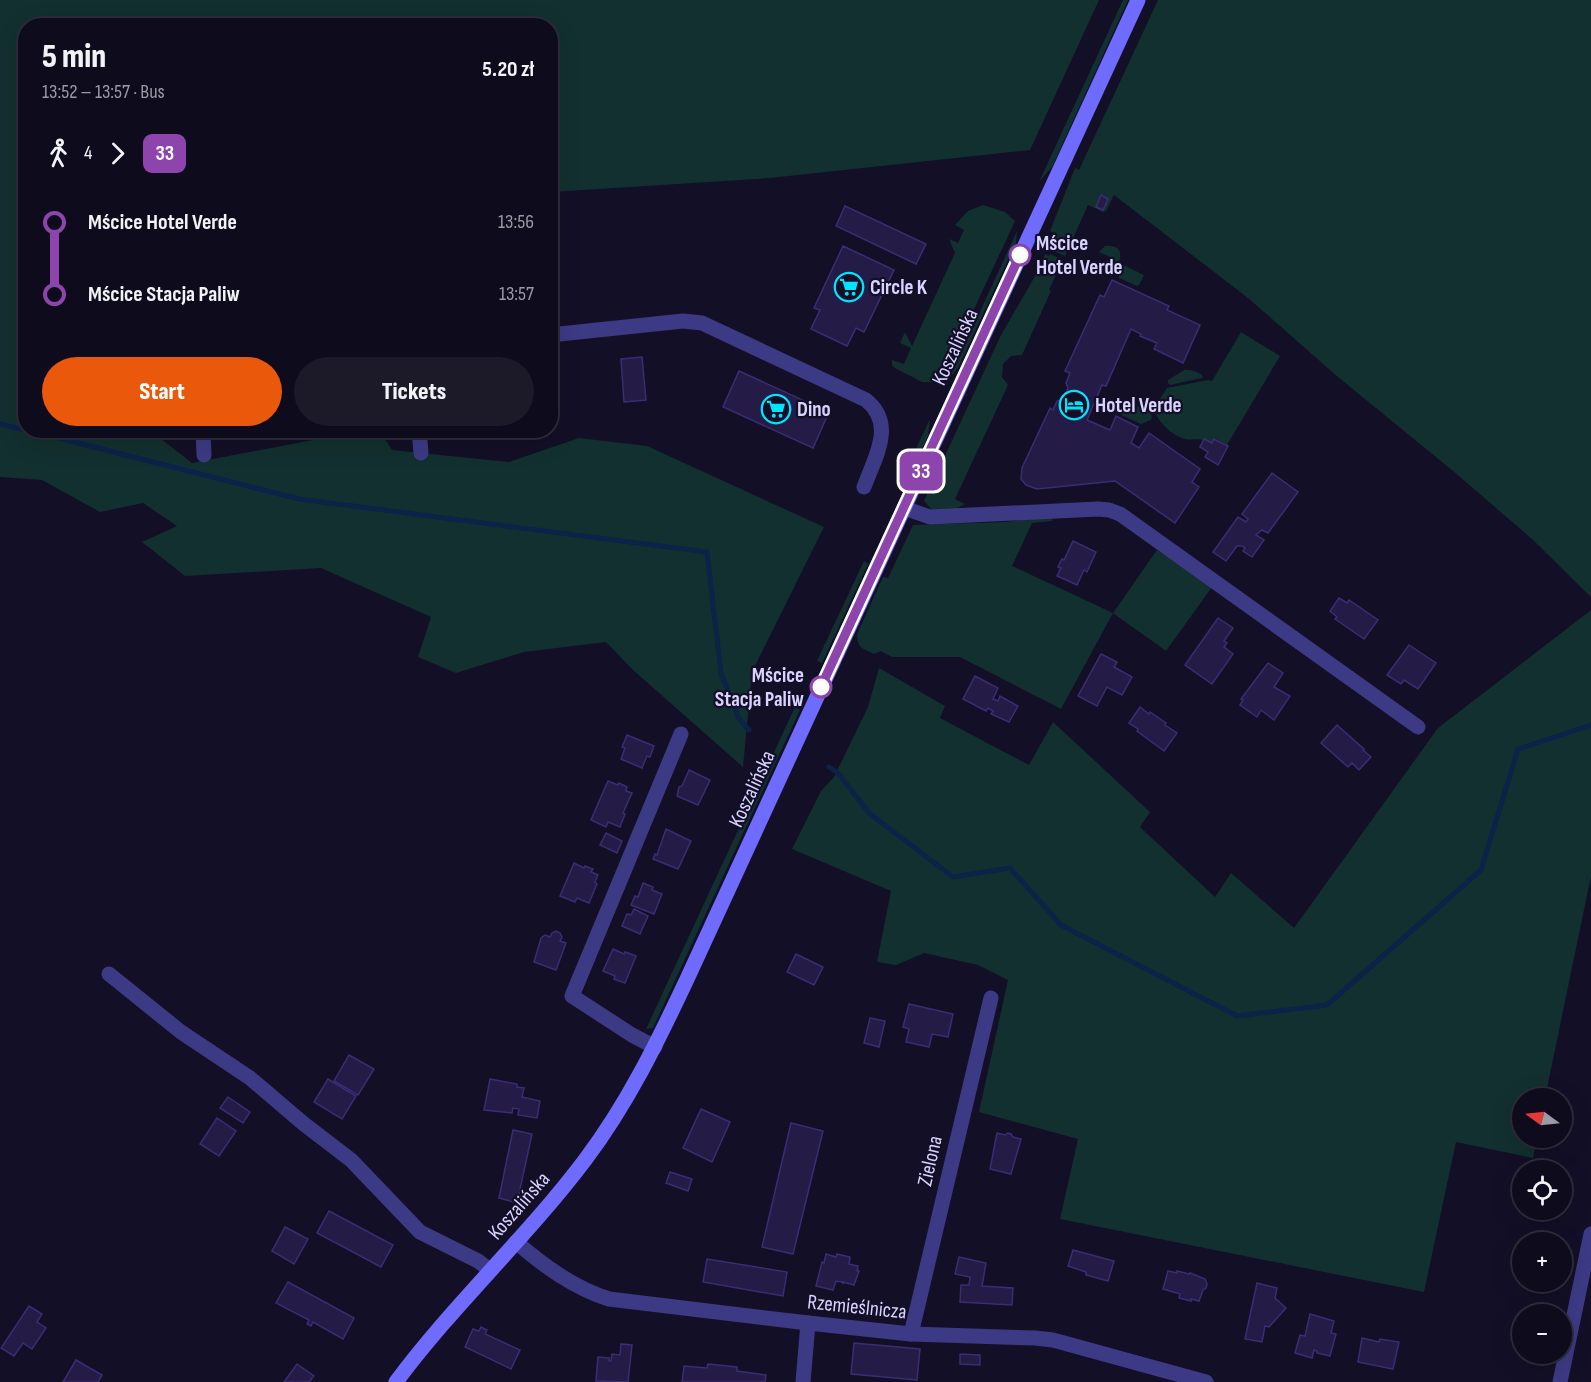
<!DOCTYPE html>
<html lang="en">
<head>
<meta charset="utf-8">
<style>
	body { margin:0; font-family:"Sofia Sans Condensed",sans-serif; background:#1c1929; color:#f1f3f6; height:100vh; display:flex; flex-direction:column; font-size:22px; white-space:nowrap }
	* { box-sizing:border-box; margin:0 }
	p { font-size:20px; color:#9b9ba3 }
	.icon { flex:none; width:33px; height:33px; fill:none; stroke:currentColor; stroke-width:2; stroke-linecap:round; stroke-linejoin:round }
	.map { position:relative; flex:1; overflow:hidden }
	.side { position:absolute; left:18px; top:18px; width:540px; height:420px; display:flex; flex-direction:column; background:#0e0b1c; border-radius:24px; box-shadow:0 6px 24px #0002,0 0 0 2px #2e2b3b }
	.side>* { flex:none }
	.badge { padding:0 12px; border-radius:9px; font-size:21px; line-height:39px }
	.needle { width:39px; rotate:285deg }
	.buttons { position:absolute; left:1512px; top:1088px; display:grid; gap:12px }
	.buttons a { display:grid; place-items:center; width:60px; height:60px; border-radius:50%; background:#0e0b1c; box-shadow:0 6px 24px #0002,0 0 0 2px #2e2b3b; font-size:30px }
	.map>.badge { position:absolute; translate:-50% -50%; box-shadow:0 0 0 3px #fff }
	.legs { display:flex; align-items:center; gap:9px; height:66px; padding:0 24px; font-size:20px }
	.legs p { margin-inline-start:auto }
	.summary { display:flex; align-items:center; justify-content:space-between; height:102px; padding:0 24px }
	h1 { font-size:33px; font-weight:800; line-height:45px }
	.cta { display:flex; gap:12px; margin-top:auto; padding:12px 24px }
	.cta a { flex:1; height:69px; border-radius:36px; background:#ea580c; color:#fff; font-size:24px; font-weight:800; line-height:69px; text-align:center }
	.cta a+a { background:#1c1929; color:#f1f3f6 }
	ul { padding:0 24px; list-style:none }
	li { display:flex; align-items:center; gap:21px; height:72px; font-size:22px }
	li i { display:grid; place-items:center; width:9px; height:100%; margin:0 8px; background:currentColor }
	li i::after { content:''; width:15px; height:15px; margin:-8px; border:4px solid; border-radius:50%; background:#0e0b1c }
	li p { margin-inline-start:auto }
	li:first-child i { background:linear-gradient(#0000 50%,currentColor 0) }
	li:last-child i { background:linear-gradient(currentColor 50%,#0000 0) }
	.map>svg:first-child { display:block }
	.green { fill:#12302f }
	.lines { fill:none; stroke-linecap:round; stroke-linejoin:round }
	.stream { stroke:#0c2248; stroke-width:5 }
	.building { fill:#241b47; stroke:#3b2d73; stroke-width:1.5 }
	.street { stroke:#3d3a85; stroke-width:15 }
	.secondary { stroke:#6f6bff; stroke-width:15 }
	.line-1-casing { stroke:#fff; stroke-width:14 }
	.line-1 { stroke:#8e44ad; stroke-width:9 }
	.stop-1-dot { fill:#fff; stroke:#8e44ad; stroke-width:3 }
	.labels { text-anchor:middle; dominant-baseline:central; stroke-width:4.5; stroke-linejoin:round; paint-order:stroke }
	.stop-label { font-size:21px; font-weight:bold; fill:#d9d4ff; stroke:#130f26; text-anchor:start }
	.poi-label { font-size:21px; font-weight:bold; fill:#d9d4ff; stroke:#130f26; text-anchor:start }
	.street-label { font-size:21px; fill:#d9d4ff; stroke:#130f26 }
</style>
</head>
<body>
<div class="map">
<svg width="1591" height="1382" viewBox="0 0 1591 1382">
	<rect width="100%" height="100%" fill="#130f26"/>
	<g class="green">
		<polygon points="0,0 1099,0 1030,150 770,178 551,192 550,26 26,26 26,430 151,431 192,463 366,430 380,431 392,450 509,462 579,438 647,446 824,527 752,672 743,767 633,670 606,642 524,652 456,673 418,657 431,617 321,568 185,576 142,542 177,526 143,503 100,512 42,480 0,477"/>
		<polygon points="1123,0 1128,0 1052,167 1039,182"/>
		<polygon points="1158,0 1591,0 1591,597 1532,539 1453,471 1338,377 1248,298 1114,195 1106,211 1103,212 1088,205 1065,256 1051,250 1052,249 1048,247 1055,233 1050,231 1075,168 1079,170"/>
		<polygon points="983,205 1005,212 1015,221 940,382 922,382 895,368 892,365 892,360 904,364 911,348 900,343 905,332 912,346 955,253 949,239 958,243 964,230 955,225 968,211"/>
		<polygon points="1017,231 1016,243 958,368 950,377"/>
		<path d="M1105,246c22,-2 16,16 8,28l-3,-1 -1,-13 1,-3 -11,-5z"/>
		<polygon points="1045,254 1049,256 1050,254 1063,260 1049,290 1051,291 1022,355 1011,356 1003,364 1002,377 1008,385 955,499 965,504 956,509 932,510 924,501 1001,335 1034,278"/>
		<polygon points="1123,265 1144,275 1139,285 1137,286 1119,278 1118,274"/>
		<path d="M1241,332l39,24 -53,89 -12,-7 -3,5c-12,-7 -19,-1 -30,-5 -13,-5 -27,-19 -29,-33l6,-5 8,-12 41,-8 4,1z"/>
		<path d="M1184,370c6,-1 16,2 19,7l-1,1 -32,7 -2,-2v-3z"/>
		<polygon points="1127,402 1135,406 1147,408 1152,416 1151,420 1141,424 1117,413 1122,404"/>
		<polygon points="930,419 928,436 910,475 899,485"/>
		<path d="M1051,517l1,4 -20,2 -20,43 101,47 44,-63 55,37 -46,64 -53,-38 -52,96 -101,-52h-68l-11,-6 -7,3c-13,-6 -16,-6 -17,-20l26,-57 5,1 25,-53 91,-3z"/>
		<polygon points="864,561 868,564 822,663 817,661"/>
		<polygon points="1591,610 1591,876 1545,1098 1522,1098 1522,1137 1537,1137 1533,1158 1456,1142 1424,1292 1060,1219 1078,1139 979,1112 1008,980 978,965 924,953 896,965 877,962 891,891 792,849 821,791 834,777 868,707 879,668 945,706 940,718 1029,765 1053,722 1150,812 1140,827 1215,897 1231,873 1294,928 1438,728"/>
		<polygon points="795,707 800,710 653,1028 646,1029"/>
	</g>
	<g class="lines">
		<g class="stream">
			<polyline points="0,424 26,430"/>
			<polyline points="27,430 299,499 707,552 721,673 739,719 749,730"/>
			<polyline points="829,767 838,773 869,813 953,877 1010,868 1061,925 1237,1016 1327,1005 1481,870 1518,749 1591,725"/>
		</g>
	</g>
	<g class="building">
		<polygon points="1101,195 1108,199 1103,210 1096,207"/>
		<polygon points="845,206 926,244 916,264 836,226"/>
		<polygon points="843,246 894,270 864,332 856,328 847,346 811,329 820,310 814,308"/>
		<polygon points="1112,280 1169,306 1167,310 1200,325 1183,363 1154,349 1157,343 1140,336 1141,334 1131,329 1106,386 1102,385 1087,420 1110,430 1116,416 1138,427 1131,443 1139,448 1149,433 1200,469 1192,482 1199,487 1175,523 1115,481 1037,489 1026,485 1021,479 1022,468 1050,408 1053,410 1057,401 1063,399 1068,388 1066,383 1070,373 1065,371 1100,295 1104,297"/>
		<polygon points="642,357 646,400 624,402 621,359"/>
		<polygon points="739,371 829,412 813,448 723,407"/>
		<polygon points="1204,439 1212,443 1214,439 1228,446 1218,465 1205,457 1208,452 1200,447"/>
		<polygon points="1272,473 1298,492 1268,533 1262,530 1256,535 1264,540 1252,557 1243,551 1245,548 1242,546 1237,546 1226,561 1213,552 1238,517 1246,522 1248,519 1242,514"/>
		<polygon points="1073,541 1096,552 1087,572 1084,570 1077,585 1057,576 1061,568 1058,567 1062,559 1064,560"/>
		<polygon points="1339,598 1347,603 1349,600 1378,620 1364,639 1335,619 1337,617 1330,611"/>
		<polygon points="1218,618 1233,628 1224,641 1227,643 1224,647 1233,654 1212,684 1185,665"/>
		<polygon points="1409,645 1436,663 1418,689 1404,680 1401,684 1387,675"/>
		<polygon points="1101,654 1117,662 1114,667 1132,677 1122,695 1107,687 1097,706 1078,696"/>
		<polygon points="1268,663 1283,673 1274,687 1290,696 1274,720 1261,710 1257,717 1240,705 1243,700 1241,699"/>
		<polygon points="975,676 998,688 993,699 998,701 1000,696 1018,706 1009,722 991,714 993,711 988,708 986,711 963,699"/>
		<polygon points="1140,707 1149,714 1150,712 1166,723 1165,725 1177,733 1164,751 1137,731 1138,729 1129,723"/>
		<polygon points="1337,725 1364,749 1363,750 1371,757 1359,770 1352,763 1348,767 1321,743"/>
		<polygon points="627,735 654,746 650,757 647,756 642,768 621,759 625,748 622,747"/>
		<polygon points="689,770 710,780 698,805 677,796 679,787 682,786"/>
		<polygon points="608,781 618,785 619,783 627,787 626,791 632,793 623,813 625,814 620,827 608,822 606,827 591,820"/>
		<polygon points="666,829 691,841 678,869 653,859 655,854 657,855"/>
		<polygon points="606,833 622,841 617,853 600,845"/>
		<polygon points="574,863 584,868 585,866 593,869 591,872 598,875 595,882 597,884 589,903 577,898 575,902 560,896"/>
		<polygon points="643,883 653,887 652,890 662,894 654,914 631,905 635,896 638,897"/>
		<polygon points="634,909 648,916 640,934 622,926 627,914 631,915"/>
		<polygon points="556,931 560,933 562,937 560,941 566,943 556,970 534,962 541,938 545,935 550,937 552,933"/>
		<polygon points="613,949 624,954 625,952 636,956 625,983 614,979 615,976 603,971"/>
		<polygon points="796,954 823,967 814,985 787,972"/>
		<polygon points="909,1004 953,1014 948,1037 932,1034 929,1047 906,1042 909,1029 903,1027"/>
		<polygon points="870,1018 885,1021 879,1047 864,1043"/>
		<polygon points="349,1055 374,1069 358,1095 334,1081"/>
		<polygon points="328,1079 356,1096 342,1119 314,1102"/>
		<polygon points="490,1079 517,1084 517,1087 524,1088 522,1097 540,1101 537,1118 518,1115 519,1109 513,1108 512,1113 484,1110"/>
		<polygon points="228,1097 250,1112 243,1123 220,1108"/>
		<polygon points="701,1109 730,1122 712,1162 683,1148"/>
		<polygon points="217,1118 236,1131 219,1156 200,1144"/>
		<polygon points="791,1123 823,1131 793,1254 762,1247"/>
		<polygon points="513,1130 532,1134 517,1203 499,1198"/>
		<polygon points="997,1133 1005,1135 1008,1133 1011,1134 1013,1137 1021,1139 1011,1174 990,1169"/>
		<polygon points="670,1172 692,1179 688,1191 666,1183"/>
		<polygon points="329,1211 393,1245 381,1267 317,1233"/>
		<polygon points="285,1227 308,1239 294,1264 272,1251"/>
		<polygon points="1073,1250 1114,1261 1108,1281 1086,1275 1086,1272 1068,1266"/>
		<polygon points="826,1254 836,1257 837,1254 850,1257 849,1264 858,1266 857,1271 859,1271 854,1285 843,1282 843,1284 842,1282 836,1281 833,1290 816,1286 822,1262 824,1263"/>
		<polygon points="959,1257 986,1263 982,1286 1013,1288 1012,1305 960,1302 961,1285 969,1285 970,1277 955,1274"/>
		<polygon points="707,1259 787,1272 783,1296 703,1282"/>
		<polygon points="1168,1271 1177,1273 1177,1271 1189,1274 1190,1273 1205,1279 1207,1284 1206,1288 1203,1290 1199,1301 1191,1299 1191,1301 1179,1298 1180,1294 1163,1289"/>
		<polygon points="288,1282 354,1318 343,1339 313,1322 311,1326 307,1324 309,1320 276,1303"/>
		<polygon points="1257,1283 1277,1288 1275,1298 1286,1308 1269,1327 1265,1326 1262,1342 1245,1339"/>
		<polygon points="29,1306 42,1314 37,1322 46,1328 32,1349 23,1343 14,1356 1,1348"/>
		<polygon points="1310,1314 1334,1321 1331,1333 1336,1334 1330,1356 1317,1353 1317,1351 1314,1350 1312,1358 1295,1353 1300,1335 1305,1336"/>
		<polygon points="481,1327 487,1330 485,1334 520,1350 511,1369 465,1347 473,1329 479,1331"/>
		<polygon points="1362,1338 1379,1342 1380,1339 1399,1342 1393,1369 1358,1362"/>
		<polygon points="854,1343 920,1349 917,1380 851,1374"/>
		<polygon points="621,1344 632,1345 628,1382 596,1381 598,1357 609,1358 609,1361 611,1361 612,1354 620,1355"/>
		<polygon points="960,1354 980,1355 980,1365 960,1364"/>
		<polygon points="76,1360 102,1375 98,1382 63,1382"/>
		<polygon points="297,1364 314,1376 309,1382 284,1382"/>
		<polygon points="708,1364 737,1367 737,1371 766,1375 765,1382 682,1382 684,1366 707,1368"/>
	</g>
	<g class="lines">
		<g class="street">
			<path d="M550,335l133,-14 19,2 164,77c30,24 9,57 -2,87"/>
			<polyline points="203,430 204,455"/>
			<polyline points="419,430 421,453"/>
			<polyline points="904,508 930,517 1098,509 1109,510 1120,514 1418,727"/>
			<polyline points="109,974 181,1032 250,1078 304,1124 351,1160 420,1232 478,1261 490,1270"/>
			<polyline points="655,1047 632,1035 572,996 681,734"/>
			<path d="M516,1242c28,24 58,46 93,57l199,24 103,11 124,4 18,2 153,42"/>
			<polyline points="911,1334 991,998"/>
			<polyline points="803,1382 808,1323"/>
			<polyline points="1560,1382 1591,1234"/>
		</g>
		<path class="secondary" d="M396,1382c58,-78 131,-145 189,-222 43,-57 73,-119 103,-183l450,-977"/>
	</g>
	<g class="lines">
		<g class="line-1-casing">
			<polyline id="line-1" points="821,687 1020,255"/>
		</g>
		<use href="#line-1" class="line-1"/>
	</g>
	<defs>
		<g id="supermarket-ring" transform="scale(1.5)"><circle r="9.5" fill="#130f26" stroke="#00e5ff" stroke-width="1.5"/><path d="M-6-5.5h2.5l.6 2H6L4.5 2H-2.5L-4.4-4H-6ZM-1.5 3.2a1.3 1.3 0 1 0 .1 0ZM3 3.2a1.3 1.3 0 1 0 .1 0Z" fill="#00e5ff"/></g>
		<g id="hotel-ring" transform="scale(1.5)"><circle r="9.5" fill="#130f26" stroke="#00e5ff" stroke-width="1.5"/><path d="M-6-4.5h1.5V1H6V5H4.5V3h-9V5H-6ZM-4 0a1.8 1.8 0 1 1 3.6 0ZM.5 0V-2.5h3Q6-2.5 6 0Z" fill="#00e5ff"/></g>
	</defs>
	<g fill-rule="evenodd">
		<use href="#supermarket-ring" x="849" y="287"/>
		<use href="#hotel-ring" x="1074" y="405"/>
		<use href="#supermarket-ring" x="776" y="409"/>
	</g>
	<g class="stop-1-dot">
		<circle cx="1020" cy="255" r="10"/>
		<circle cx="821" cy="687" r="10"/>
	</g>
	<g class="labels">
		<g class="stop-label">
			<text x="1036" y="243">Mścice<tspan x="1036" dy="24">Hotel Verde</tspan></text>
			<text x="804" y="675" text-anchor="end">Mścice<tspan x="804" dy="24">Stacja Paliw</tspan></text>
		</g>
		<g class="poi-label">
			<text x="870" y="287">Circle K</text>
			<text x="1095" y="405">Hotel Verde</text>
			<text x="797" y="409">Dino</text>
		</g>
		<g class="street-label">
			<text transform="translate(955 347) rotate(-65)">Koszalińska</text>
			<text transform="translate(752 789) rotate(-65)">Koszalińska</text>
			<text transform="translate(930 1161) rotate(-77)">Zielona</text>
			<text transform="translate(519 1206) rotate(-49)">Koszalińska</text>
			<text transform="translate(857 1307) rotate(6)">Rzemieślnicza</text>
		</g>
	</g>
</svg>
<div class="buttons">
<a><svg class="needle" viewBox="-14 -14 28 28"><path d="M0-13l5 13h-10z" fill="#e53935"/><path d="M0 13l5-13h-10z" fill="#9b9ba3"/></svg></a>
<a><svg class="icon" aria-label="locate" viewBox="0 0 24 24"><circle cx="12" cy="12" r="6"/><path d="M12 2v4M12 18v4M2 12h4M18 12h4"/></svg></a>
<a>+</a>
<a>−</a>
</div>
<b class="badge" style="left:921px;top:471px;background:#8e44ad;color:#fff">33</b>
<section class="side">
<div class="summary"><div><h1>5 min</h1><p>13:52 – 13:57 · Bus</p></div><b>5.20 zł</b></div>
<div class="legs"><svg class="icon" aria-label="walk" viewBox="0 0 24 24"><circle cx="13" cy="4" r="2"/><path d="M13 8l-2 6 4 7M11 14l-3 7M7 12l3-4h3l4 4"/></svg>4<svg class="icon" aria-label="forward" viewBox="0 0 24 24"><path d="M9 5l7 7-7 7"/></svg><b class="badge" style="background:#8e44ad;color:#fff">33</b></div>
<ul>
<li><i style="color:#8e44ad"></i><b>Mścice Hotel Verde</b><p>13:56</p></li>
<li><i style="color:#8e44ad"></i><b>Mścice Stacja Paliw</b><p>13:57</p></li>
</ul>
<div class="cta"><a>Start</a><a>Tickets</a></div>
</section>
</div>
</body>
</html>
